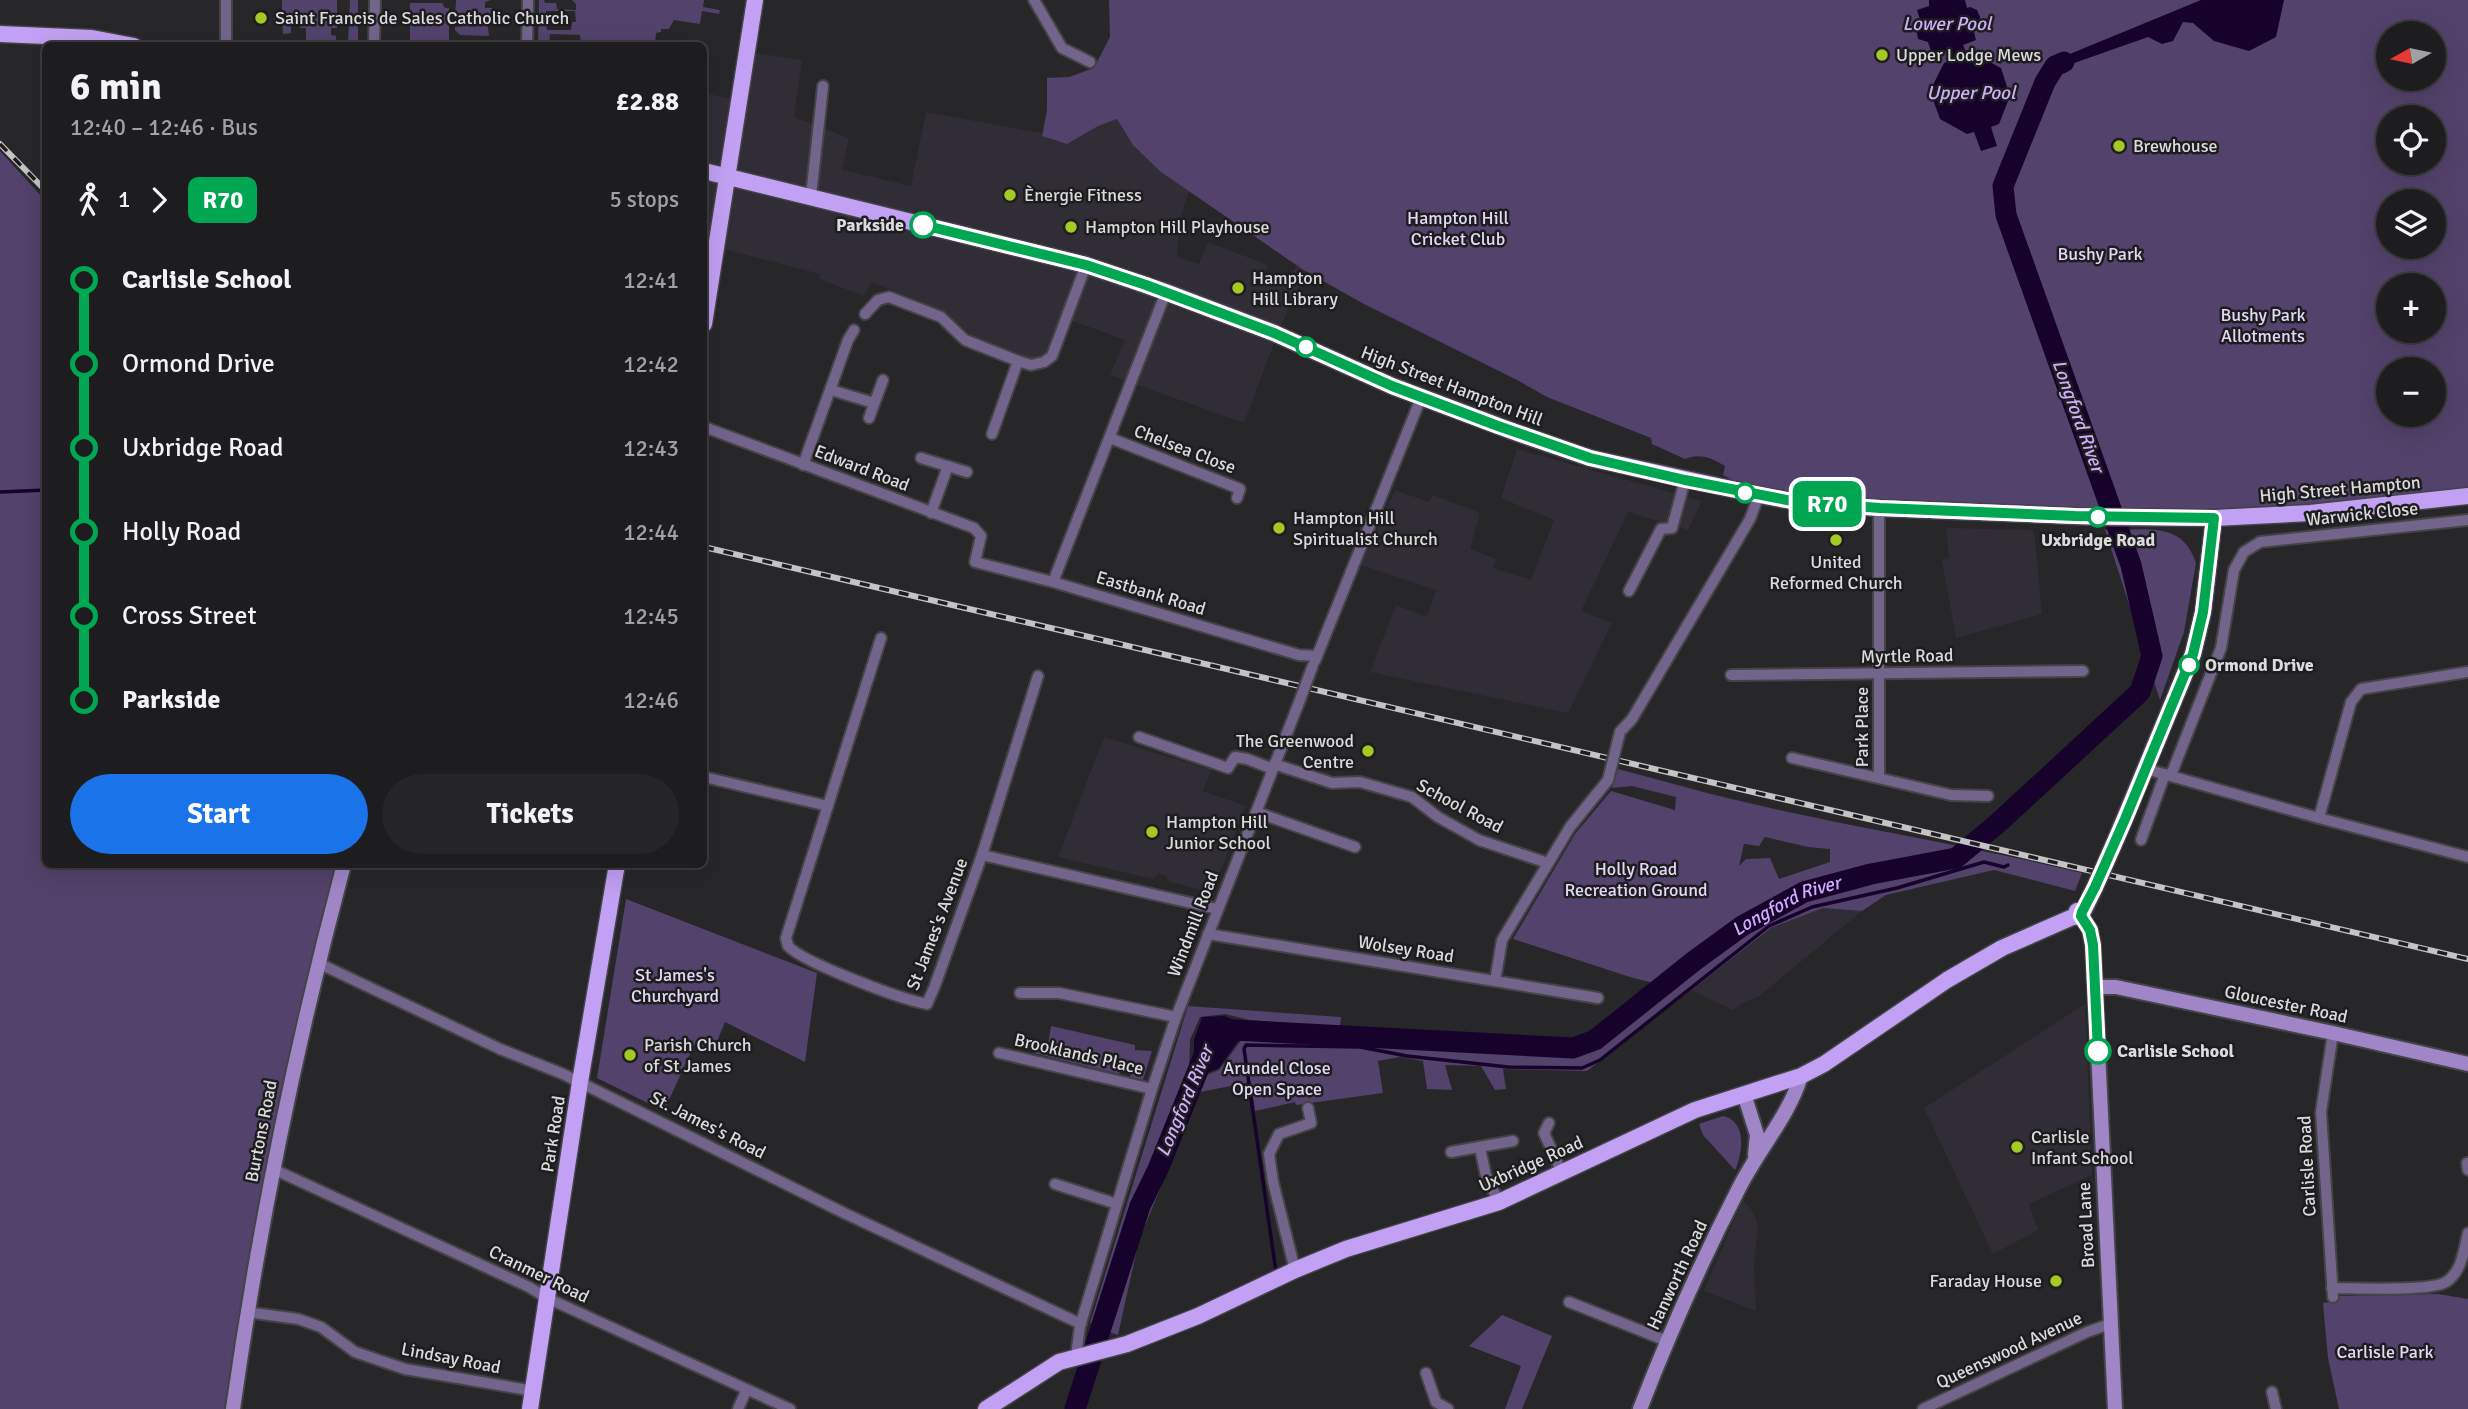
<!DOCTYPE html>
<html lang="en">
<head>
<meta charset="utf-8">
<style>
	body { margin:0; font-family:Signika,sans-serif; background:#252528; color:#f1f3f6; height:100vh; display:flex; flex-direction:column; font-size:26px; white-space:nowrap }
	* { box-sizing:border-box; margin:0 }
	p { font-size:23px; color:#a0a1a4 }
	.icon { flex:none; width:38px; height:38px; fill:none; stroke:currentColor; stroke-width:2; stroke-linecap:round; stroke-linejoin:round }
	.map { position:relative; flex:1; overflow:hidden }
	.panel { position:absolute; left:42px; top:42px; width:665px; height:826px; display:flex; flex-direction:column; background:#1d1c1f; border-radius:10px; box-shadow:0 7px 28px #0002,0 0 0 2px #3b3a3d }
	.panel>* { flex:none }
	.badge { padding:0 14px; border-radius:10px; font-size:24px; line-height:46px }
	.needle { width:46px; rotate:261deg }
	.controls { position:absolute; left:2376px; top:21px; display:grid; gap:14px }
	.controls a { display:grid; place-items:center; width:70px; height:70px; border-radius:50%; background:#1d1c1f; box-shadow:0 7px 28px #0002,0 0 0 2px #3b3a3d; font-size:35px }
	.map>.badge { position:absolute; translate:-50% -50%; box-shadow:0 0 0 4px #fff }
	.legs { display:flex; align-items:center; gap:10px; height:77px; padding:0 28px; font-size:23px }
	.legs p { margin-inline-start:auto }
	.summary { display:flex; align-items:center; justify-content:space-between; height:119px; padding:0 28px }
	h1 { font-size:38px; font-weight:700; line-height:52px }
	.primary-button { display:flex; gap:14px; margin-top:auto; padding:14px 28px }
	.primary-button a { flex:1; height:80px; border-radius:42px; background:#1a73e8; color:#fff; font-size:28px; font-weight:700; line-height:80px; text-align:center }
	.primary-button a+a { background:#252528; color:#f1f3f6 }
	ul { padding:0 28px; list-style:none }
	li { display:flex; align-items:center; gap:24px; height:84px; font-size:26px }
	li i { display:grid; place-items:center; width:10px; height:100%; margin:0 9px; background:currentColor }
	li i::after { content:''; width:18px; height:18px; margin:-9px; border:5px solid; border-radius:50%; background:#1d1c1f }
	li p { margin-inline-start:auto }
	li:first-child i { background:linear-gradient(#0000 50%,currentColor 0) }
	li:last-child i { background:linear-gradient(currentColor 50%,#0000 0) }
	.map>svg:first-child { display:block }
	.built { fill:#312d36 }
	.green { fill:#53426b; fill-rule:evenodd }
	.water { fill:#17022b }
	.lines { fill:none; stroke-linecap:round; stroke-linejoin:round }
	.stream { stroke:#17022b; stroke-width:3.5 }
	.river { stroke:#17022b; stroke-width:21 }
	.street-casing { stroke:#444346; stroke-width:14 }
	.secondary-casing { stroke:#444346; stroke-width:18 }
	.primary-casing { stroke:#444346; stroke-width:19 }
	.street { stroke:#73648c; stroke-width:10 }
	.secondary { stroke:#a086c6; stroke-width:14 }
	.primary { stroke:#c2a0f3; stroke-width:16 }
	.rail-casing { stroke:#c4c3c5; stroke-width:6 }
	.rail { stroke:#1d1c1f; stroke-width:3.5; stroke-dasharray:10; stroke-linecap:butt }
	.street-bridge-casing { stroke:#444346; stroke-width:14; stroke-linecap:butt }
	.primary-bridge-casing { stroke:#444346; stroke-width:19; stroke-linecap:butt }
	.street-bridge { stroke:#73648c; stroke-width:10 }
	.primary-bridge { stroke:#c2a0f3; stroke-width:16 }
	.line-1-casing { stroke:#fff; stroke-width:16 }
	.line-1 { stroke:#00a651; stroke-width:10 }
	.poi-dot { fill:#a4c825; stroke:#1d1c1f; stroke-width:2.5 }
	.stop-1-dot { fill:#fff; stroke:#00a651; stroke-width:3.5 }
	.labels { text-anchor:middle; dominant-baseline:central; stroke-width:5; stroke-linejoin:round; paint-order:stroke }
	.poi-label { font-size:18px; fill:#dbdadc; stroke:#1d1c1f; text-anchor:start }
	.park-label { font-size:18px; fill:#e2d7f6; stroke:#1d1c1f }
	.stop-label { font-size:18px; font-weight:bold; fill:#dbdadc; stroke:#1d1c1f; text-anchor:start }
	.street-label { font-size:18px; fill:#dbdadc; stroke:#1d1c1f }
	.water-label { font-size:19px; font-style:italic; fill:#cfaffd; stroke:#1d1c1f }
</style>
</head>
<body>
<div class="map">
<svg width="2468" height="1409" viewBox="0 0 2468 1409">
	<rect width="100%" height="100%" fill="#272629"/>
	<g class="built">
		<polygon points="756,53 802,60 794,117 849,138 842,170 911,186 926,112 1074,139 1115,110 1161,172 1189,190 1180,219 1177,257 1199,264 1208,242 1268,265 1263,278 1284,287 1297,265 1306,271 1279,330 1244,423 1110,375 1125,340 1062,317 1045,355 1030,360 989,346 970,334 946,312 872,282 864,296 819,279 820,274 727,250 704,239 704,93 748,102"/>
		<polygon points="1517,449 1702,501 1688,530 1628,512 1581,611 1612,623 1568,713 1370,672 1396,605 1427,617 1436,590 1361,565 1395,490 1429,502 1433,495 1480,513 1470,549 1496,559 1493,568 1531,580 1554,520 1501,498"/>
		<polygon points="1946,528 2034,530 2042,614 1956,638 1942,560 1949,558"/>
		<polygon points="1104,737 1211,770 1203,791 1246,806 1212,892 1167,881 1167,876 1158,873 1153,879 1058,857"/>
		<polygon points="1823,908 1862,911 1758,997 1743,1003 1733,1010 1691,990 1771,928"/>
		<polygon points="2085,1004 2092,1175 2029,1204 2038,1230 1993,1254 1924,1108"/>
		<polygon points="1743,1200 1754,1213 1758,1227 1754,1262 1756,1311 1704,1291"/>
	</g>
	<g class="green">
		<polygon points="282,0 337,0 337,28 331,28 331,35 336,36 336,42 348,42 350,0 358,0 358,45 306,45 306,28 300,28 299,20 291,21 291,33 283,34 282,22 274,21 274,14 282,14"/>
		<polygon points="456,0 491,0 485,2 485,8 492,8 493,18 487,18 489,36 460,35 455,30 455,27 462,26 462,19 455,18"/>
		<path d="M539,0h5l1,3h11l1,6 19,1v-6l-4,-4h132l-1,7 17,3 -1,4 -17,-3 -2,13 -26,-4 -5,9h-8v3l-5,1 -1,10 12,2h-86l-1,-10 -30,-1 -1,11h-11zM546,11h29l1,11h-4l-1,8h-24z"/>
		<path d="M1109,0h1359v488l-132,15 -130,6h-113l-256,-10 -6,-19 -13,4 -7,14 -67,-12 -21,-11 2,-9c-14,-8 -24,-13 -40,-7l-33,-15 -1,-6 -104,-41 -30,-17 -155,-77 -60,-34 -141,-97 -28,-27 -16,-26 -19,7 -31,18 -25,-8 5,-26v-32l22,-1 25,-9 16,-31zM2389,33h45v46h-45zM2389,117h45v46h-45zM2389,201h45v46h-45zM2389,285h45v46h-45zM2389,369h45v46h-45z"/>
		<polygon points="410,3 442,3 445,8 449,8 449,41 515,43 515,45 410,45"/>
		<path d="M0,151l45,49 1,664 292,1c-50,179 -82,361 -114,544h-224z"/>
		<path d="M2105,530c38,1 77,-11 91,33l-12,69 -24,68z"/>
		<path d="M1618,769c31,8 62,17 93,25 123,31 248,49 371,79l-7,18 -81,-21 -108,25 -24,16 -39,-3 -52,20 -184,143 -84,-2 3,20 -11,1 -14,-24 -36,-1 7,25 -25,-1 -4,-28 -23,-4 -22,4 5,32 -87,12 -1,-3 -40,9 -4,-29 -51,10 -61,148 -21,95 -13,-4 38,-124 53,-128 23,-9 24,-32 20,-10 102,12 17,-6 23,10 126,7 12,-7 11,8 36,-2 77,-64 -34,-8 -120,-39 62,-105 36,-43 64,19 1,-13 -44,-11 -20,2zM1765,837l43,10 22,2v13l-51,17 -9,-21 -24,1 -7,7 5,-22 15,2z"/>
		<polygon points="626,899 817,973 805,1062 725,1022 712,1053 694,1045 664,1111 597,1078"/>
		<polygon points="1188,1006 1341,1017 1340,1027 1249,1020 1225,1014 1200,1017 1190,1040 1189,1071 1135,1206 1098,1326 1090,1323"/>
		<polygon points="1051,1026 1135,1045 1135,1050 1152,1051 1143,1080 1130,1077 1131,1073 1121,1071 1119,1074 1033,1053 1035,1047 1047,1050"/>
		<path d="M1723,1116c24,5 20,37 12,54l-32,-35 -4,-11z"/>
		<polygon points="2438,1294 2468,1299 2468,1409 2339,1409 2328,1358 2323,1303 2338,1301 2338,1296"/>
		<polygon points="1502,1315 1552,1336 1522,1409 1505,1409 1521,1366 1469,1346"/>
	</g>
	<g class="water">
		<polygon points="1929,0 1965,0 1967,8 1970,7 1977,10 1980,17 1979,24 1973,28 1976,40 1963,45 1967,55 1973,53 2001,68 2010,96 1999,124 1991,127 1997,146 1981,151 1974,132 1967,134 1940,119 1930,91 1944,63 1949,61 1945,50 1932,54 1928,42 1918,39 1916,26 1921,23 1917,10 1929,6"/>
		<polygon points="2201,0 2284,0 2276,37 2249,51 2214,41 2193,23 2183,22 2173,41 2162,44 2148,37 2060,68 2052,86 2042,76 2048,63"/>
		<polygon points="1224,1016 1262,1030 1241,1037 1219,1068 1194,1078 1194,1040 1202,1017"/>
	</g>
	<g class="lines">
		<g class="stream">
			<polyline points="0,492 46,490"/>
			<polyline points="1276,1272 1244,1049 1246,1045 1360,1047 1407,1056 1508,1067 1582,1068 1600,1060 1769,926 1812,907 1897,888 1984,862 2004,867 2008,865"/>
		</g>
		<g class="river">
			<path id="s1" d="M1234,1030l339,18 22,-8 99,-79 48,-35 62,-34 67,-18 85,-16 41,-34 143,-132 12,-36 -21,-91 -125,-350 -3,-29 42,-104 10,-16 9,-4"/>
			<polyline points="1075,1409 1140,1206 1158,1169 1205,1053"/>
		</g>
		<g class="street-casing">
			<g id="street">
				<polyline points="226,0 226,46"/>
				<polyline points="1034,0 1062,48 1090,62"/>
				<polyline points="374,46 375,0"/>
				<polyline points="527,46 528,0"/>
				<polyline points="811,196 823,86"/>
				<polyline points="865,314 878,300 889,297 941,317 965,340 1018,361 1031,365 1044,362 1052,356 1086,265"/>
				<polyline points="831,390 874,403"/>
				<polyline points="869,418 883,380"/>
				<polyline points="704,427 974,528 981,536 975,562 1053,582 1299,655 1317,656"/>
				<polyline points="992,434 1018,361"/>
				<polyline points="1110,438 1240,489 1237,498"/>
				<polyline points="921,458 967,472"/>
				<polyline points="803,465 848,340 854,330"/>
				<polyline points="931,513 948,466"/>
				<polyline points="1053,582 1166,292"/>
				<polyline points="1629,591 1661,529 1672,528 1685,480"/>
				<path d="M881,638l-95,300 2,8c14,16 106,50 130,56l9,2 7,-16 48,-133 56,-179"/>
				<polyline points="1315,661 1421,398"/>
				<polyline points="1731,675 2083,671"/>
				<polyline points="1620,732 1632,719 1750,519 1759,495"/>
				<polyline points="1139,737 1228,768 1235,757 1247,759 1273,769"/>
				<polyline points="1792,758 1951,795 1988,796"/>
				<polyline points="1274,764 1332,783 1360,782 1412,797 1438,817 1479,840 1548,863"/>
				<polyline points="2146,769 2319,818 2468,857"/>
				<polyline points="2171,775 2221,648 2234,570 2244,552 2260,542 2468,520"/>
				<polyline points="704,777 828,806"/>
				<polyline points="1879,778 1879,508"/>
				<polyline points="1256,812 1355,847"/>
				<polyline points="2319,818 2351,702 2361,689 2468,672"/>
				<polyline points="2141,840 2165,774"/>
				<polyline points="982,855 1217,909"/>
				<polyline points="1208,934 1598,998"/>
				<polyline points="318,963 500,1049 563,1074 844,1213 1081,1324"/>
				<polyline points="1495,981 1502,940 1570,827 1608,780"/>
				<polyline points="1020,993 1059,993 1176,1017"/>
				<polyline points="999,1053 1152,1089"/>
				<polyline points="1549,1123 1544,1133 1562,1173"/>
				<polyline points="1480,1148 1486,1176 1499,1202"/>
				<polyline points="1451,1152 1513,1141"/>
				<polyline points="2467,1163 2468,1170"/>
				<polyline points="273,1169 529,1287 547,1298 790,1409"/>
				<polyline points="1055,1184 1117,1204"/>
				<polyline points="1295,1270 1273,1182 1269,1154 1279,1134 1311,1123 1308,1108"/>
				<path d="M2332,1288c22,0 98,4 114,-6 16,-10 18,-33 22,-49"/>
				<polyline points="2333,1297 2321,1112 2333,1033"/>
				<polyline points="1569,1302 1667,1341"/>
				<polyline points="247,1312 298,1319 321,1327 355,1352 405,1369 534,1391"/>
				<polyline points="1076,1356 1080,1326 1152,1089 1176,1017 1298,705"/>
				<polyline points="1426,1373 1436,1402 1448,1409"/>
				<polyline points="2272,1392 2276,1409"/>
				<polyline points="738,1409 746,1391"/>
				<polyline points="1923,1409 2087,1332 2110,1324"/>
			</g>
		</g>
		<g class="secondary-casing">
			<g id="secondary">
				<polyline points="2081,916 2090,930 2093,945 2115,1409"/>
				<polyline points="2095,987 2116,987 2333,1033 2468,1064"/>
				<polyline points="1744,1094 1757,1135 1755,1155"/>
				<path d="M233,1409c26,-184 63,-365 111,-545"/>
				<path d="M1640,1409c29,-75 62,-149 99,-221 19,-38 50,-72 62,-112"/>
			</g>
		</g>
		<g class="primary-casing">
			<g id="primary">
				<polyline points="0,34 92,38 134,46"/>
				<polyline points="704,171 1086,265 1166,292 1274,333 1392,386 1520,434 1590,458 1759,495 1797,502 1879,508 2099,517 2214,518 2310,513 2468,496"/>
				<polyline points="704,324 755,0"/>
				<polyline points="2114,844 2193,654 2203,612 2214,518"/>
				<polyline points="2077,917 2081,916 2095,887"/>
				<polyline points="530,1409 580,1082 617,864"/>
				<polyline points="986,1409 1059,1362 1127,1344 1198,1316 1295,1270 1346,1249 1499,1202 1695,1110 1801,1076 1824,1064 1947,980 2002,948 2075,916 2077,911 2082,912"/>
			</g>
		</g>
		<use href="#street" class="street"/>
		<use href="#secondary" class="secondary"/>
		<use href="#primary" class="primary"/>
		<g class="rail-casing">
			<g id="rail">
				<polyline points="0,144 46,191"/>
				<polyline points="704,547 2468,959"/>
			</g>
		</g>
		<use href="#rail" class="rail"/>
		<g class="street-bridge-casing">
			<g id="street-bridge">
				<polyline points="1298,705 1313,665"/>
				<polyline points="1608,780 1620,732"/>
			</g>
		</g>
		<g class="primary-bridge-casing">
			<polyline id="primary-bridge" points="2095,887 2114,844"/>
		</g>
		<use href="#street-bridge" class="street-bridge"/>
		<use href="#primary-bridge" class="primary-bridge"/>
	</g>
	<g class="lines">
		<g class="line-1-casing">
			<polyline id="line-1" points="923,225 1086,265 1146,285 1274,333 1392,386 1498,426 1590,458 1685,480 1797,502 1880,508 2075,516 2214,518 2203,612 2193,654 2125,819 2095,887 2082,912 2081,916 2090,930 2093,945 2098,1051"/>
		</g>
		<use href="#line-1" class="line-1"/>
	</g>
	<g class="poi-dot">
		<circle cx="261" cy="18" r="7"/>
		<circle cx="1882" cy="55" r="7"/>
		<circle cx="2119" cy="146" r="7"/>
		<circle cx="1010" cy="195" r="7"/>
		<circle cx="1071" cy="227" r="7"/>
		<circle cx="1238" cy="288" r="7"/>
		<circle cx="1279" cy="528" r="7"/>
		<circle cx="1836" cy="540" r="7"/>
		<circle cx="1368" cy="751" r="7"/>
		<circle cx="1152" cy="832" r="7"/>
		<circle cx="630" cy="1055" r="7"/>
		<circle cx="2017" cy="1147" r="7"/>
		<circle cx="2056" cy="1281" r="7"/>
	</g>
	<g class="stop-1-dot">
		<circle cx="923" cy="225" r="12"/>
		<circle cx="1306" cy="347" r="9"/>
		<circle cx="1745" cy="493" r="9"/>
		<circle cx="2098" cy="517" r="9"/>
		<circle cx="2189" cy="665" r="9"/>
		<circle cx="2098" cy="1051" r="12"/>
	</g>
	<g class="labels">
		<g class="poi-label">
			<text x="275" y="18">Saint Francis de Sales Catholic Church</text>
			<text x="1896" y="55">Upper Lodge Mews</text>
			<text x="2133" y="146">Brewhouse</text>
			<text x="1024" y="195">Ènergie Fitness</text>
			<text x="1085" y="227">Hampton Hill Playhouse</text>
			<text x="1252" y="278">Hampton<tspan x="1252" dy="21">Hill Library</tspan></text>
			<text x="1293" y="518">Hampton Hill<tspan x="1293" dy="21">Spiritualist Church</tspan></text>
			<text x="1836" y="562" text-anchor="middle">United<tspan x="1836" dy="21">Reformed Church</tspan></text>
			<text x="1354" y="741" text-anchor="end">The Greenwood<tspan x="1354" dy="21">Centre</tspan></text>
			<text x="1166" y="822">Hampton Hill<tspan x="1166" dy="21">Junior School</tspan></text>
			<text x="644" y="1045">Parish Church<tspan x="644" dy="21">of St James</tspan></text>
			<text x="2031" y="1137">Carlisle<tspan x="2031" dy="21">Infant School</tspan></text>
			<text x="2042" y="1281" text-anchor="end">Faraday House</text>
		</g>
		<g class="park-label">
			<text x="1458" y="218">Hampton Hill<tspan x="1458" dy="21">Cricket Club</tspan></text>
			<text x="2100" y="254">Bushy Park</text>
			<text x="2263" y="315">Bushy Park<tspan x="2263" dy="21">Allotments</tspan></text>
			<text x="1636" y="869">Holly Road<tspan x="1636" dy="21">Recreation Ground</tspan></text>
			<text x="675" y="975">St James's<tspan x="675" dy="21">Churchyard</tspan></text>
			<text x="1277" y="1068">Arundel Close<tspan x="1277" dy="21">Open Space</tspan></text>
			<text x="2385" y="1352">Carlisle Park</text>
		</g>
		<g class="stop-label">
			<text x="904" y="225" text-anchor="end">Parkside</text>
			<text x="2098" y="540" text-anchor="middle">Uxbridge Road</text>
			<text x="2205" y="665">Ormond Drive</text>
			<text x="2117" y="1051">Carlisle School</text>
		</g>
		<g class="street-label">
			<text transform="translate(1452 386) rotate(21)">High Street Hampton Hill</text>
			<text transform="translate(1185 449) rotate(21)">Chelsea Close</text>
			<text transform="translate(862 468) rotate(21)">Edward Road</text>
			<text transform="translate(2340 489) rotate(-5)">High Street Hampton</text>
			<text transform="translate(2362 514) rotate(-6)">Warwick Close</text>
			<text transform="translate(1151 593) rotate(17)">Eastbank Road</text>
			<text transform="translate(1907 656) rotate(-1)">Myrtle Road</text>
			<text transform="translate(1862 727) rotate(-90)">Park Place</text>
			<text transform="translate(1460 806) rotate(28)">School Road</text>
			<text transform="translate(937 924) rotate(-69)">St James's Avenue</text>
			<text transform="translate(1193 924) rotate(-69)">Windmill Road</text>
			<text transform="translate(1406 949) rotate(9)">Wolsey Road</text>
			<text transform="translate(2286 1004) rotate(12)">Gloucester Road</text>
			<text transform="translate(1079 1054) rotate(13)">Brooklands Place</text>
			<text transform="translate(708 1125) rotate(27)">St. James's Road</text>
			<text transform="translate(261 1131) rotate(-79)">Burtons Road</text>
			<text transform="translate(553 1134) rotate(-81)">Park Road</text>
			<text transform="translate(1531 1164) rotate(-24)">Uxbridge Road</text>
			<text transform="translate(2307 1166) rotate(-93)">Carlisle Road</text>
			<text transform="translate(2086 1225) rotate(-93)">Broad Lane</text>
			<text transform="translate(539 1274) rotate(26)">Cranmer Road</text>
			<text transform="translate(1677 1275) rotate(-65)">Hanworth Road</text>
			<text transform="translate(2009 1350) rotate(-25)">Queenswood Avenue</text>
			<text transform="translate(451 1358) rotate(11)">Lindsay Road</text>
		</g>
		<g class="water-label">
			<text x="1947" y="24">Lower Pool</text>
			<text x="1971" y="93">Upper Pool</text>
			<text transform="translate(2078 416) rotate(70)">Longford River</text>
			<text stroke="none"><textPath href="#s1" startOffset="598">Longford River</textPath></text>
			<text transform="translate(1185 1101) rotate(-67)">Longford River</text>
		</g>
	</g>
</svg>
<div class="controls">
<a><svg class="needle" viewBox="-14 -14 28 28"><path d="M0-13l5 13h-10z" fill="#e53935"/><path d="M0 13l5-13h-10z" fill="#a0a1a4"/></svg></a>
<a><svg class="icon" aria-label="locate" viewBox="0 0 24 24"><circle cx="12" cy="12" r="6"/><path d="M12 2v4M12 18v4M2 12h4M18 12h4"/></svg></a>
<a><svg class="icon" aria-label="layers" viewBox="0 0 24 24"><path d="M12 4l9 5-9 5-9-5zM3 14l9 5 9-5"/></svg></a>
<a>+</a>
<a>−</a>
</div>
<b class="badge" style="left:1827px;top:504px;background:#00a651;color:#fff">R70</b>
<section class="panel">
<div class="summary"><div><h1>6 min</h1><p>12:40 – 12:46 · Bus</p></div><b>£2.88</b></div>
<div class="legs"><svg class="icon" aria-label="walk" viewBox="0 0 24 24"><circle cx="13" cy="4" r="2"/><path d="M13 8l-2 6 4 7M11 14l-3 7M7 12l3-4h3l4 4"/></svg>1<svg class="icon" aria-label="forward" viewBox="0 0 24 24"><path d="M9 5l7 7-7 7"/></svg><b class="badge" style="background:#00a651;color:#fff">R70</b><p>5 stops</p></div>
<ul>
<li><i style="color:#00a651"></i><b>Carlisle School</b><p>12:41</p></li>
<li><i style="color:#00a651"></i><span>Ormond Drive</span><p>12:42</p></li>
<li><i style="color:#00a651"></i><span>Uxbridge Road</span><p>12:43</p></li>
<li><i style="color:#00a651"></i><span>Holly Road</span><p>12:44</p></li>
<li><i style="color:#00a651"></i><span>Cross Street</span><p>12:45</p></li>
<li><i style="color:#00a651"></i><b>Parkside</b><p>12:46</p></li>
</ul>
<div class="primary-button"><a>Start</a><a>Tickets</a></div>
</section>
</div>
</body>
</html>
